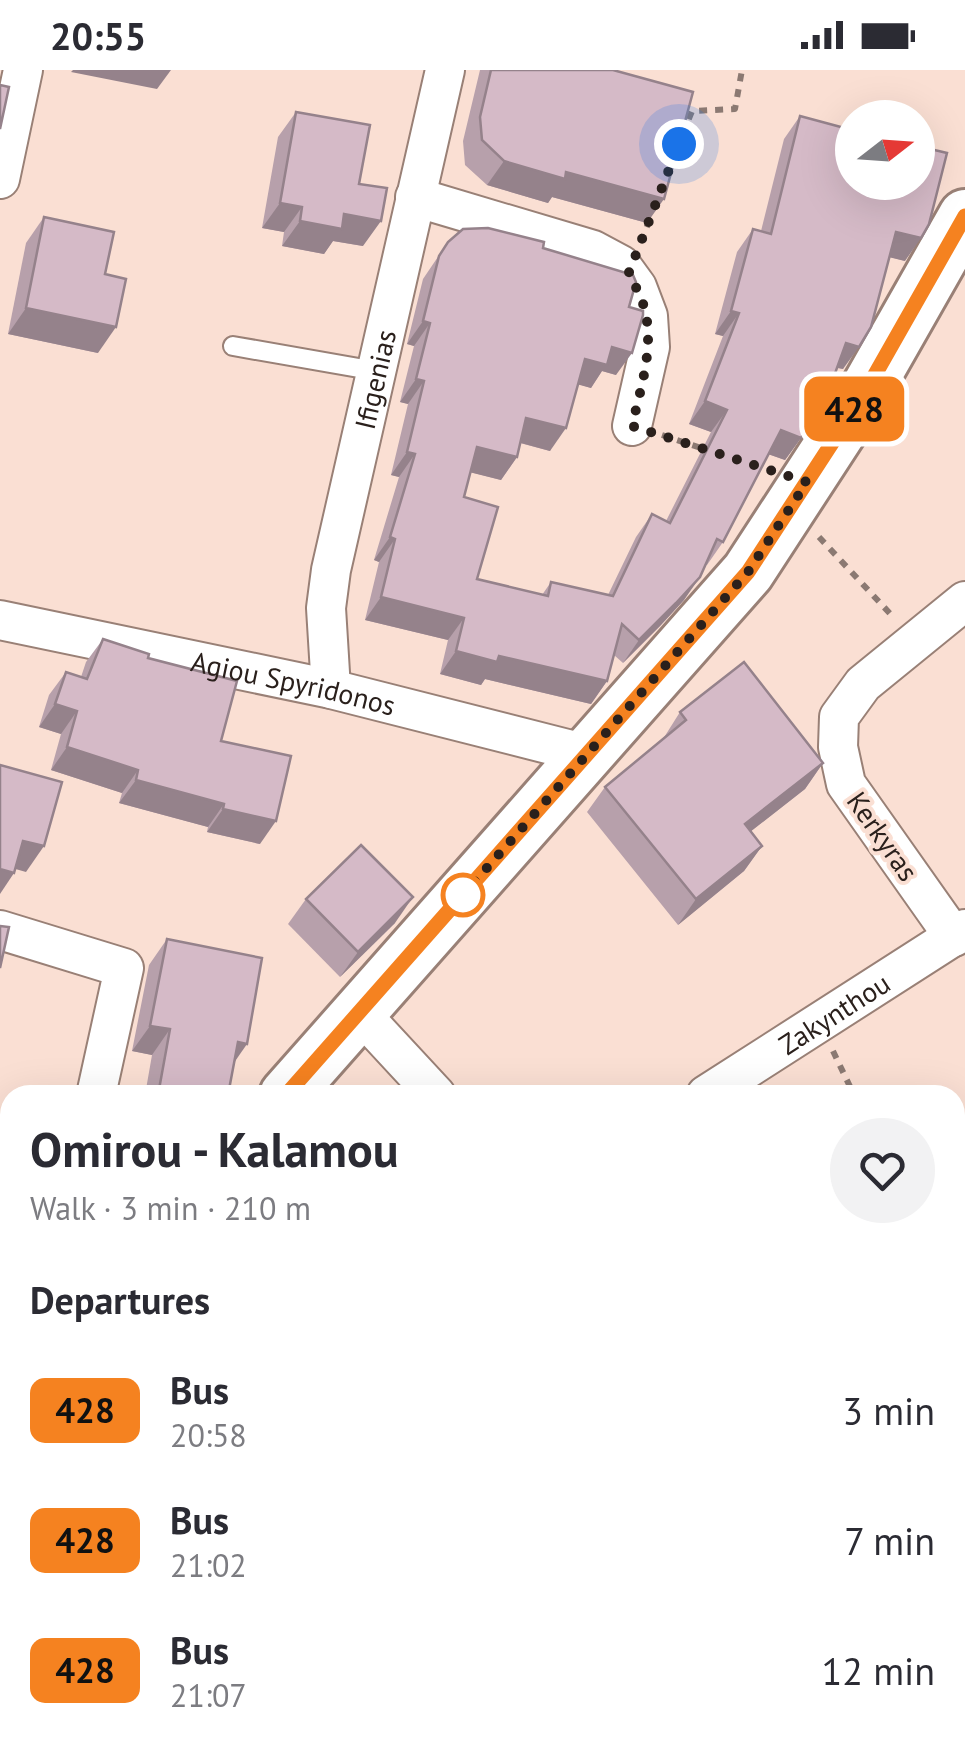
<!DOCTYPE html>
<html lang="en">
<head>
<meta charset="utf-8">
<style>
	body { margin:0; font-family:"PT Sans",sans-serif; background:#f2f2f3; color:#2b2b33; height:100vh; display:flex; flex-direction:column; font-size:38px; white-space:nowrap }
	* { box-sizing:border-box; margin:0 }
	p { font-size:32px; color:#7c7c81 }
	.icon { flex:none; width:55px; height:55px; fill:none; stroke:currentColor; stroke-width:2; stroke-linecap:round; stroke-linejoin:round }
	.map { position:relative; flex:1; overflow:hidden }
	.drawer { position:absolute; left:0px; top:1015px; width:965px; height:672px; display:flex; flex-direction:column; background:#fff; border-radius:30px 30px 0 0; box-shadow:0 10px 40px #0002 }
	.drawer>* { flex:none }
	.badge { padding:0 20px; border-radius:15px; font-size:35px; line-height:65px }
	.needle { width:65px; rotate:73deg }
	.controls { position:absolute; left:835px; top:30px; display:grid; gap:20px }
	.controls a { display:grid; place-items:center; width:100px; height:100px; border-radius:50%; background:#fff; box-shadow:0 10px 40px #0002; font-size:50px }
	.you { position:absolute; width:50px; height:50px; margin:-25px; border:8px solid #fff; border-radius:50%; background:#1a73e8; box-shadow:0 0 0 15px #1a73e833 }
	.map>.badge { position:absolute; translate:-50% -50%; box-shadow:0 0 0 5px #fff }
	h2 { padding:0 30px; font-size:38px; line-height:90px }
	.round { display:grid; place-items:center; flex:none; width:105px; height:105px; border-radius:52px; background:#f2f2f3 }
	.headline { display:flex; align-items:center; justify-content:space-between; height:170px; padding:0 30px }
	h1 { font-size:48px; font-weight:800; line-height:75px }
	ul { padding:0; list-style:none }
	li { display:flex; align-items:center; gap:30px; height:130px; padding:0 30px }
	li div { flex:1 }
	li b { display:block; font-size:38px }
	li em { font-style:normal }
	li .badge { min-width:110px; font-weight:700; text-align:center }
	.status { display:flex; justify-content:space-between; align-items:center; height:70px; padding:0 50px; background:#fff; direction:ltr }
	.status svg { height:28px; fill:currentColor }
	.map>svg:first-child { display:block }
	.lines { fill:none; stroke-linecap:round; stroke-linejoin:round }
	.lane-casing { stroke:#998076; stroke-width:22 }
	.street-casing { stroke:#998076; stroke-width:42 }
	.secondary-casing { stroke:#998076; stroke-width:58 }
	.path { stroke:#8b7972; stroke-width:6; stroke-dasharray:8 8; stroke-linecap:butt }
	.lane { stroke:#fff; stroke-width:18 }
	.street { stroke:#fff; stroke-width:38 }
	.secondary { stroke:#fff; stroke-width:52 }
	.wall { fill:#b7a0ab }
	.shaded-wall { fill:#95828b }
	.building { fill:#d5bac7; stroke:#95828b; stroke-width:2.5 }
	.line-casing { stroke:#fff; stroke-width:22 }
	.line { stroke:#f58220; stroke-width:15 }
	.walk { stroke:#2a201c; stroke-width:10; stroke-dasharray:0 18 }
	.stop-dot { fill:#fff; stroke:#f58220; stroke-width:5 }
	.labels { text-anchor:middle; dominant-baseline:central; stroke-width:8; stroke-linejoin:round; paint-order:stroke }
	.street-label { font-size:28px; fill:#2a201c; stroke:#fadfd3 }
</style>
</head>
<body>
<div class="status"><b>20:55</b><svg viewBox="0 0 49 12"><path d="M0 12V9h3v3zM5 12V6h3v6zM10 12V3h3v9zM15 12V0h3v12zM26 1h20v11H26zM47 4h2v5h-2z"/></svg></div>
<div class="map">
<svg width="965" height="1686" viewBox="0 0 965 1686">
	<rect width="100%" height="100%" fill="#fadfd3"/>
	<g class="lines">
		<g class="lane-casing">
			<polyline id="lane" points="233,276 376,301"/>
		</g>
		<g class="street-casing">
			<g id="street">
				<polyline points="0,109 23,0"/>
				<polyline points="415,127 593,180 621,195 637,217 648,246 650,277 632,356"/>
				<path id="s1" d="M0,550l331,69 256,65"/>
				<path id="s2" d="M331,619l-5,-81 5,-38 114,-500"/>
				<polyline points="0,860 124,898 96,1025"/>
				<polyline points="954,867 846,714 838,677 839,647 863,614 965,531"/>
				<polyline points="360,943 436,1025"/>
				<path id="s3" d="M706,1025l259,-166"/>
				<polyline points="0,1187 10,1189"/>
				<polyline points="0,1240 10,1233"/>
				<polyline points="955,1476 965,1477"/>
				<polyline points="694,1686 695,1678"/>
			</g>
		</g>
		<g class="secondary-casing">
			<g id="secondary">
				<polyline points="286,1025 748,502 864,324 965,146"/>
				<polyline points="0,1419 10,1421"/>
				<polyline points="0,1471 10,1473"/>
				<polyline points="955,1540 965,1541"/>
				<polyline points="955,1592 965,1593"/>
			</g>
		</g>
		<g class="path">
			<polyline points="677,79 692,41 735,39 742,0"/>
			<polyline points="641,172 651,146"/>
			<polyline points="662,365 707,380"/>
			<polyline points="819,467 895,549"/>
			<polyline points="833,981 854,1025"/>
			<polyline points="955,1158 965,1152"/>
			<polyline points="125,1686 127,1678"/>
		</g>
		<use href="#lane" class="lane"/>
		<use href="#street" class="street"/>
		<use href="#secondary" class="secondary"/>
	</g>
	<g class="wall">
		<polygon points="480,0 613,0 647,153 552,127 548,133 487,115 465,95 463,71"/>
		<polygon points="296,42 359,114 363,176 333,171 324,184 282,176 284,162 262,158 278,67"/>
		<polygon points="800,46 905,191 890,187 843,299 837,298 801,368 785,390 768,384 723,472 707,495 705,495 684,530 660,556 623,593 614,585 607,611 591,634 485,609 481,615 440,604 448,570 365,550 379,492 374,490 399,407 391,405 408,334 400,332 414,276 407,274 423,209 448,172 543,178 629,237 616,305 602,301 591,318 578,314 550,381 520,373 517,387 501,410 470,402 464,427 477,509 542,525 551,512 608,525 636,467 652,444 666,451 711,362 689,354 723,266 715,264 737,182 753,159 761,161 784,69"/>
		<polygon points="44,147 98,283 8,264 26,173"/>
		<polygon points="103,569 148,588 221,671 260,774 207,762 208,757 119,733 122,723 51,700 61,664 39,657 49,625 66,602 81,607 86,592"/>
		<polygon points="680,642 823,693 805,719 751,761 762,776 744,801 678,855 587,742 605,717 663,669"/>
		<polygon points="306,829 395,853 340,907 288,854"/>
		<polygon points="167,869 235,991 228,1025 145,1025 152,985 132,981 149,895"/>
		<polygon points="769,1678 802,1678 843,1686 763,1686"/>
	</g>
	<g class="shaded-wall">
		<polygon points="73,0 171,0 157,19 71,2"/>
		<polygon points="504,91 566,102 664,129 647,153 552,127 548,133 487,115"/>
		<polygon points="280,133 302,137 284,162 262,158"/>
		<polygon points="344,144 381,151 363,176 333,171 324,184 282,176 300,151"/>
		<polygon points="896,162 921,168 905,191 880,185"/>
		<polygon points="26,238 116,257 98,283 8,264"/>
		<polygon points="731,241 739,243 723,266 715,264"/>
		<polygon points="423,251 430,253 414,276 407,274"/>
		<polygon points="846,273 859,277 843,299 830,296"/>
		<polygon points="612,277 632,283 616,305 602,301 591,318 569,312 585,289"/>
		<polygon points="416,309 424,311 408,334 400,332"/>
		<polygon points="705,331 727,340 711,362 689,354"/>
		<polygon points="526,348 566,358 550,381 510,370"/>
		<polygon points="781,360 801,368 785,390 765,383"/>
		<polygon points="477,377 517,387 501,410 461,400"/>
		<polygon points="407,382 415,384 399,407 391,405"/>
		<polygon points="390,467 395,469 379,492 374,490"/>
		<polygon points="700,507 684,530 660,556 623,593 639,570"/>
		<polygon points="381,527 464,548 448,570 365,550"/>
		<polygon points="456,581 499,586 607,611 591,634 485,609 481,615 440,604"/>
		<polygon points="55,634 77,641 61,664 39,657"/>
		<polygon points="67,677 138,700 122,723 51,700"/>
		<polygon points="823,693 805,719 727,780 745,754"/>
		<polygon points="136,710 224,734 208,757 119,733"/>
		<polygon points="223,739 276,751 260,774 207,762"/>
		<polygon points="23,771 44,776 26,802 5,796"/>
		<polygon points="762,776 744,801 678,855 696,829"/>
		<polygon points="0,799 14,803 0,824"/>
		<polygon points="413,827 395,853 340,907 358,882"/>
		<polygon points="150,956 170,959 152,985 132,981"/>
		<polygon points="238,972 247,974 229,1000"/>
	</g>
	<g class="building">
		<polygon points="491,0 613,0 693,22 664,129 566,102 565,109 504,91 482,70 480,47"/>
		<polygon points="0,15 9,17 0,59"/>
		<polygon points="296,42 370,55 359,114 387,118 381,151 344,144 342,159 300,151 302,137 280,133"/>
		<polygon points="800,46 852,60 852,112 918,112 918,76 947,83 929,154 921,168 896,162 871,257 859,277 846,273 825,331 801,368 781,360 723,472 717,469 700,507 676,533 639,570 622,554 607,611 499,586 497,592 456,581 464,548 381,527 395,469 390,467 415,384 407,382 424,311 416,309 430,253 423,251 439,186 448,172 463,159 488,158 544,172 543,178 633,205 636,212 629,237 643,241 643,245 632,283 612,277 607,295 585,289 566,358 526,348 517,387 477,377 464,427 498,437 477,509 548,526 551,512 613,526 652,444 670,453 727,340 705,331 739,243 731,241 753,159 771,164"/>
		<polygon points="44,147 114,162 105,204 126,209 116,257 26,238"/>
		<polygon points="103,569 149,584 148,588 237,611 221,671 291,686 276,751 223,739 224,734 136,710 138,700 67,677 77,641 55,634 66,602 87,609"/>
		<polygon points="744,592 823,693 745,754 762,776 696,829 605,717 686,650 680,642"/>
		<polygon points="0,695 62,712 44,776 23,771 14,803 0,799"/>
		<polygon points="361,775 413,827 358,882 306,829"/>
		<polygon points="0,856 9,857 0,898"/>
		<polygon points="167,869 262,888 247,974 238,972 228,1025 158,1025 170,959 150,956"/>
		<polygon points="772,1678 802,1678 843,1684 843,1686 771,1686"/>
	</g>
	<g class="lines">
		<g class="line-casing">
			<polyline id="line" points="286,1025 748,502 864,324 965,146"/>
		</g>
		<use href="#line" class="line"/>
		<path class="walk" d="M463,825l285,-323 59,-90 -175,-56c12,-52 31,-104 -4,-151l51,-131"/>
	</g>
	<circle class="stop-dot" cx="463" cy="825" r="20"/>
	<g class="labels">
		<g class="street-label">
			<text stroke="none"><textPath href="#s2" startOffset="315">Ifigenias</textPath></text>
			<text stroke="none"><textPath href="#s1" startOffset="300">Agiou Spyridonos</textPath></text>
			<text transform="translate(883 766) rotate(55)">Kerkyras</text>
			<text stroke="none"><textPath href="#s3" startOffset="152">Zakynthou</textPath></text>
		</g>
	</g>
</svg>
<div class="controls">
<a><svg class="needle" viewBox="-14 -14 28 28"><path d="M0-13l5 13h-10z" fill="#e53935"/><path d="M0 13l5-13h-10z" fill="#7c7c81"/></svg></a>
</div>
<div class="you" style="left:679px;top:74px"></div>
<b class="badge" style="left:854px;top:339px;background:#f58220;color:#111">428</b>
<section class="drawer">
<div class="headline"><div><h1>Omirou - Kalamou</h1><p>Walk · 3 min · 210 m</p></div><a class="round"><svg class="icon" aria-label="heart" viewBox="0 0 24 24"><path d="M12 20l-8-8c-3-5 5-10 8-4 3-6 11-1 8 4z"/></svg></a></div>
<h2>Departures</h2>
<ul>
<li><span class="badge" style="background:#f58220;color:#111">428</span><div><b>Bus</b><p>20:58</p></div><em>3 min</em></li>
<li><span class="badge" style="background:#f58220;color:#111">428</span><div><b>Bus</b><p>21:02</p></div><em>7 min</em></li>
<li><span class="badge" style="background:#f58220;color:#111">428</span><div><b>Bus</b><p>21:07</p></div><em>12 min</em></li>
</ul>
</section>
</div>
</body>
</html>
